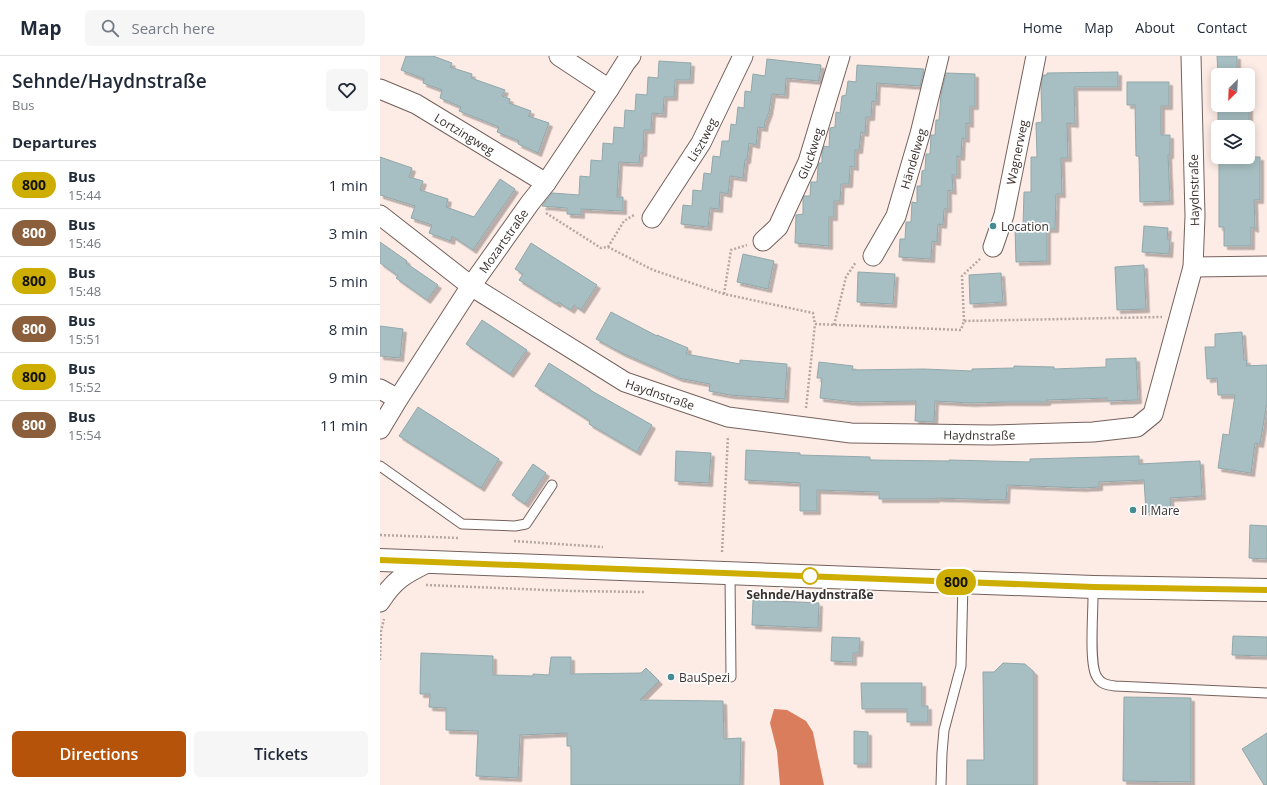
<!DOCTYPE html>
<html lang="en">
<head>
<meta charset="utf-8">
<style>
	body { margin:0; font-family:"Open Sans",sans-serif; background:#f6f6f7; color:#1f2937; height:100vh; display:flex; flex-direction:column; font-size:15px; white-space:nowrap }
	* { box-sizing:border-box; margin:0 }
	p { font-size:13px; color:#747a83 }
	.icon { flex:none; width:22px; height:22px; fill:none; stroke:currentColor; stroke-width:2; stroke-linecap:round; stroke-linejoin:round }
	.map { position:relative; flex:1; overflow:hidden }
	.side { display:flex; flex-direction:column; background:#fff; width:380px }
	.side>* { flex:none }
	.badge { padding:0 8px; border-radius:13px; font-size:14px; line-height:26px }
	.needle { width:26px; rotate:204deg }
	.fabs { position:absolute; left:831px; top:12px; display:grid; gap:8px }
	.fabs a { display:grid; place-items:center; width:44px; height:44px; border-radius:6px; background:#fff; box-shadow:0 2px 10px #0003; font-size:20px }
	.map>.badge { position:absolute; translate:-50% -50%; box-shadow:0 0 0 2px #fff }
	h2 { padding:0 12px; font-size:15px; line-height:36px }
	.round { display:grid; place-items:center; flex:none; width:42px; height:42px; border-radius:6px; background:#f6f6f7 }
	.summary { display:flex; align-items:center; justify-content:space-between; height:68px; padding:0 12px }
	h1 { font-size:19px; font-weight:600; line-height:30px }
	.primary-button { display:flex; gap:8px; margin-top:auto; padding:8px 12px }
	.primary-button a { flex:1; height:46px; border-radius:6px; background:#b45309; color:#fff; font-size:16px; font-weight:600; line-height:46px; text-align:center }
	.primary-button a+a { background:#f6f6f7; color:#1f2937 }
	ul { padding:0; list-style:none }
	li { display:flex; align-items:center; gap:12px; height:48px; padding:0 12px; border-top:1px solid #e0e1e3 }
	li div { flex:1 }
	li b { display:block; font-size:15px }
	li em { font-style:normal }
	li .badge { min-width:44px; font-weight:700; text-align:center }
	header { display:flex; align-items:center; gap:24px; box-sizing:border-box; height:56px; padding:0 20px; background:#fff; border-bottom:1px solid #e0e1e3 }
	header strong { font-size:19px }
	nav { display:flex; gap:22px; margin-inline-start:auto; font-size:14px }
	.search { width:280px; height:36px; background:#f6f6f7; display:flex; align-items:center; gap:10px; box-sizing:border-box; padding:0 14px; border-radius:6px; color:#747a83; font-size:15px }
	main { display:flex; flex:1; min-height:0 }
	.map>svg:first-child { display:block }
	.water { fill:#da7d5c }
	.building { fill:#a7bfc2; stroke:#91a8ab; filter:url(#shadow) }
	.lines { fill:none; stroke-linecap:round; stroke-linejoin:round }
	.service-casing { stroke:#75625c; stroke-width:11 }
	.minor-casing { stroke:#75625c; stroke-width:21 }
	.primary-casing { stroke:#75625c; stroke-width:24 }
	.path { stroke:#b5a7a2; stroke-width:2.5; stroke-dasharray:2 2; stroke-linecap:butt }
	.service { stroke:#fff; stroke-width:9 }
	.minor { stroke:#fff; stroke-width:19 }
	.primary { stroke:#fff; stroke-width:22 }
	.line-casing { stroke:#fff; stroke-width:9 }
	.line { stroke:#cdad00; stroke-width:6 }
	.poi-dot { fill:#448b94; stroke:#fcfcfc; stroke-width:1.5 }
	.stop-dot { fill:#fff; stroke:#cdad00; stroke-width:2 }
	.labels { text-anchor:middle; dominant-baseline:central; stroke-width:3.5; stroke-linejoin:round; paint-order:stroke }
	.street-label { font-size:12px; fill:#3a322f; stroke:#fcfcfc }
	.poi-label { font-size:12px; fill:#3a322f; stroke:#fcfcfc; text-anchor:start }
	.stop-label { font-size:12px; font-weight:bold; fill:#3a322f; stroke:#fcfcfc }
</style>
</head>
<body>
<header>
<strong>Map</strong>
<div class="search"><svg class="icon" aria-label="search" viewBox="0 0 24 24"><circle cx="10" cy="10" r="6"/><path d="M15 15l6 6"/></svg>Search here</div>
<nav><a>Home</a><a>Map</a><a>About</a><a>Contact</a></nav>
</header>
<main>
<section class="side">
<div class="summary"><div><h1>Sehnde/Haydnstraße</h1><p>Bus</p></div><a class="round"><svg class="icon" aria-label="heart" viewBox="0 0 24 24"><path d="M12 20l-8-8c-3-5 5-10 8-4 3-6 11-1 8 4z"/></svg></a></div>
<h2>Departures</h2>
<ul>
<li><span class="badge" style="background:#cdad00;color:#111">800</span><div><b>Bus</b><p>15:44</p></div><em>1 min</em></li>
<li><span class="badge" style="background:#8b5e3c;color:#fff">800</span><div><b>Bus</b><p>15:46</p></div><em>3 min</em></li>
<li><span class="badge" style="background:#cdad00;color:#111">800</span><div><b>Bus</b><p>15:48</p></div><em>5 min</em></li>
<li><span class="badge" style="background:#8b5e3c;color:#fff">800</span><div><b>Bus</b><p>15:51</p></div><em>8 min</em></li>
<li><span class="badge" style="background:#cdad00;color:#111">800</span><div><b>Bus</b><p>15:52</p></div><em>9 min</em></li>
<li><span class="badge" style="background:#8b5e3c;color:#fff">800</span><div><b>Bus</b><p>15:54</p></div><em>11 min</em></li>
</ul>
<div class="primary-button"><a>Directions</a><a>Tickets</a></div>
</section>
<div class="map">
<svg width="887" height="729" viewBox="0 0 887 729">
	<defs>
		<filter id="shadow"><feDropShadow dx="3.5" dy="3.5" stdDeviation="0" flood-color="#0004"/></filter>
	</defs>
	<rect width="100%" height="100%" fill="#fdebe5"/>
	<polygon class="water" points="394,653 407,654 426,665 433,676 438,701 444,729 400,729 397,695 390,667"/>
	<g class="building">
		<polygon points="26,0 53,0 72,7 70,11 92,18 91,22 125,34 122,40 130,43 129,47 151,55 148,60 169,67 158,97 138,88 139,85 117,76 119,71 79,55 81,51 60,42 62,34 43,27 44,23 21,14"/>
		<polygon points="837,0 857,0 857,19 838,19"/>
		<polygon points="387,3 441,9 439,25 406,22 405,39 392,38 389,56 385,66 384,72 378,71 376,89 369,87 367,104 365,104 363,122 350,120 348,138 340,136 339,153 330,152 328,171 301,168 303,149 312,150 313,134 322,135 324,117 331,118 333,100 340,101 342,85 349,85 351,68 356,69 358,51 364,52 365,35 371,36 373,18 385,20"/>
		<polygon points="279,5 311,7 310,24 295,24 294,41 284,41 283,58 272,57 271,74 264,74 263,97 260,97 259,107 239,106 237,141 243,141 243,155 201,153 201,159 187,158 187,152 162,150 172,137 199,139 200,120 210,121 211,104 222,105 223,87 233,88 234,71 244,72 245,54 255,55 256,38 267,39 268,21 278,22"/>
		<polygon points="477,9 544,13 540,30 497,27 496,46 492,45 491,61 486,61 485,77 481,76 479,94 475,94 475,111 470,110 469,128 461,128 460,145 454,145 454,161 449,161 449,190 415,187 416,159 423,158 423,142 424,140 430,140 431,126 437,126 438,111 439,107 442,107 442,96 444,90 449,91 450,72 455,71 456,56 460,57 462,40 466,39 468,25 476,26"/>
		<polygon points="738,16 738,31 694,31 695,68 687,67 688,102 681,102 682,138 676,138 675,173 667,173 667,205 636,206 635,171 643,170 644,136 651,136 651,101 657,101 656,67 662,66 661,31 663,19 667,19 667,17"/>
		<polygon points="566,17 595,18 595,50 590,50 590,68 586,67 586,83 582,82 581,101 577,100 577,119 572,119 573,135 568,134 568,153 564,153 563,169 558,168 557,186 552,185 551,203 519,201 520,183 525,183 526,166 531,166 532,146 537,147 537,130 541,130 542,115 545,114 546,98 550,98 551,79 555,79 556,64 559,64 561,38"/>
		<polygon points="747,26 789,26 789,50 781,50 781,79 790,79 790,99 788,99 790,145 760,146 759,100 756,100 755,49 747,49"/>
		<rect x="838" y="49" width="31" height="22"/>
		<polygon points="0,101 32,112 29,121 43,125 40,134 68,143 66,151 94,161 120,123 135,133 93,194 72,180 71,185 49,177 52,169 31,162 35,150 0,139"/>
		<polygon points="860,101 880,101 880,144 874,144 875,173 871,171 871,190 844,190 844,171 839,171 839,105 860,105"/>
		<polygon points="764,170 788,172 787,183 790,183 789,198 762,196"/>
		<polygon points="0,186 27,205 26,207 58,229 47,244 16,222 18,220 0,207"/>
		<polygon points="151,187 217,229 201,254 194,249 191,254 178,246 177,248 139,224 143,218 135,213"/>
		<polygon points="363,198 394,205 388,233 357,226"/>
		<polygon points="764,209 766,253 737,254 735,211"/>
		<polygon points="478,216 515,218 513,248 477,246"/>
		<polygon points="621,217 623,246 590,248 589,219"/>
		<polygon points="231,256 277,280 277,279 308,292 306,298 360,308 360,304 407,308 405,343 350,339 329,335 330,328 299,322 242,297 216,283"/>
		<polygon points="102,264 147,294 130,318 86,288"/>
		<polygon points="0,270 23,273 20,302 0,300"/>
		<polygon points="862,276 864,304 867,304 866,310 887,309 887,346 880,388 875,387 871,417 838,412 843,378 849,379 855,339 838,339 837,322 827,323 825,291 835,291 835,278"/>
		<polygon points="756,302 758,344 727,345 727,342 667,344 667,346 624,346 591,347 555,345 554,366 535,365 536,345 475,346 440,342 442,322 437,322 439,306 473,310 472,314 544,313 592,315 592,313 634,312 634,310 674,311 674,313 726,311 726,303"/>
		<polygon points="169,307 210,333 210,334 272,369 257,396 209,368 210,365 155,330"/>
		<polygon points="38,351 119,403 101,432 19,380"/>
		<polygon points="366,394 420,397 420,399 490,401 490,404 569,405 569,404 650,406 650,403 759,400 759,408 820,405 822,440 790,442 791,455 766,456 764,424 719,426 719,431 703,432 627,429 626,444 556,442 556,443 499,443 499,436 437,434 437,455 420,455 420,427 365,424"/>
		<polygon points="296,395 331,397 329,427 295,425"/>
		<polygon points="153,408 166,417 145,448 132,439"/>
		<polygon points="870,469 887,470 887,503 869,502"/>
		<polygon points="373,544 439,547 438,572 372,569"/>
		<polygon points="853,580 887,581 887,600 852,599"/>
		<polygon points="452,581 480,582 479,597 473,597 473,606 451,605"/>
		<polygon points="41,597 113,600 113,619 153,620 153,618 169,619 171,601 191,601 191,618 261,617 266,612 279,625 260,644 343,645 344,683 361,682 360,729 191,729 191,690 187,690 187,677 140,679 138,722 96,720 98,675 66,674 66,652 49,651 50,638 40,638"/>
		<polygon points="623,607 645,608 654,616 654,729 587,729 587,704 604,704 603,616 614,616"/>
		<polygon points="481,627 542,627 542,650 548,650 548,666 527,666 527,653 482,653"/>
		<polygon points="744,641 811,642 811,726 743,725"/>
		<polygon points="474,675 488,676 488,708 474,708"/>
		<polygon points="887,677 887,729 884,729 862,693"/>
	</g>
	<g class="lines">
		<g class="service-casing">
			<g id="service">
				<polyline points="0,410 82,468 135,470 146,468 172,429"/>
				<polyline points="350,518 351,621"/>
				<path d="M713,531c1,19 -5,77 4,90 4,7 10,8 18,9l152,7"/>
				<polyline points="561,729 562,697 564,674 581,610 583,526"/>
			</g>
		</g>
		<g class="minor-casing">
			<g id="minor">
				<polyline points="179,0 229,33"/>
				<path id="s1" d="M0,33l36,15 130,79"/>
				<path id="s2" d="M0,159l91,71 154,96 103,35 123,16 140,2 102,-3 44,-5 16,-13 40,-147 2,-51 -4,-160"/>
				<path id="s3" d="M272,162l49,-75 42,-87"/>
				<path id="s4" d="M383,185l15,-14 30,-65 32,-106"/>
				<path id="s5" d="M613,191l11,-32 32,-159"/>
				<path id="s6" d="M493,200l23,-40 24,-82 19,-78"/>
				<polyline points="813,211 887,210"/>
				<polyline points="0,333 18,343"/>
				<path id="s7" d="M0,373l18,-30 73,-113 59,-83 16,-20 63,-94 17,-27 5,-6"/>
				<path d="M0,546c15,-24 27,-29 51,-41"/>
			</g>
		</g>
		<g class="primary-casing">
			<polyline id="primary" points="0,504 713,531 887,534"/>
		</g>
		<g class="path">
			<polyline points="166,157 221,192 228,191 273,214 344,238 433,257 435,268 581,274 584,265 782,261"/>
			<polyline points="228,191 244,165 254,159"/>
			<polyline points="344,238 351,194 367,189"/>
			<polyline points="584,265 582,220 601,202"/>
			<polyline points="454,269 466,221 476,206"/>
			<polyline points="426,352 435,268"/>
			<polyline points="0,479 79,482"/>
			<polyline points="134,485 223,491"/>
			<polyline points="342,496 348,380"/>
			<polyline points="46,529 191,535 265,536"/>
			<polyline points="0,604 1,575 4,563"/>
		</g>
		<use href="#service" class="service"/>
		<use href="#minor" class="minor"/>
		<use href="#primary" class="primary"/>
	</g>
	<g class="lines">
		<g class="line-casing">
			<polyline id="line" points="0,504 714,531 887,534"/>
		</g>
		<use href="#line" class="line"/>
	</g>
	<g class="poi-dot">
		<circle cx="613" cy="170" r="4"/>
		<circle cx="753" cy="454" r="4"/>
		<circle cx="291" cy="621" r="4"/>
	</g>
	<circle class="stop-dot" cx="430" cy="520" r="8"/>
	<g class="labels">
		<g class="street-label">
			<text stroke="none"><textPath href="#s1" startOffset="96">Lortzingweg</textPath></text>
			<text stroke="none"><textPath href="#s3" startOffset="93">Lisztweg</textPath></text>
			<text stroke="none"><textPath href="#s5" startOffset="98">Wagnerweg</textPath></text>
			<text stroke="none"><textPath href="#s4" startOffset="101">Gluckweg</textPath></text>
			<text stroke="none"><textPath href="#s6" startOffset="106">Händelweg</textPath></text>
			<text transform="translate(814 134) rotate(-91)">Haydnstraße</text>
			<text stroke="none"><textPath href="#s7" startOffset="225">Mozartstraße</textPath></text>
			<text stroke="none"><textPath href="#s2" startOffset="334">Haydnstraße</textPath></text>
			<text stroke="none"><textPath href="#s2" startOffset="658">Haydnstraße</textPath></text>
		</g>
		<g class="poi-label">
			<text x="621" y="170">Location</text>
			<text x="761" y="454">Il Mare</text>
			<text x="299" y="621">BauSpezi</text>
		</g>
		<g class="stop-label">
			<text x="430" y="538">Sehnde/Haydnstraße</text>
		</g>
	</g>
</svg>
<div class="fabs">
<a><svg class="needle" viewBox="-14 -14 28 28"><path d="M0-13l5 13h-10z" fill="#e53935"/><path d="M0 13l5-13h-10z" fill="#747a83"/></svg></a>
<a><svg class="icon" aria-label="layers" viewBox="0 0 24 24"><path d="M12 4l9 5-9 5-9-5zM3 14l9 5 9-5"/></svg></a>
</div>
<b class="badge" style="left:576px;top:526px;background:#cdad00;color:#111">800</b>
</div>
</main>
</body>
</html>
